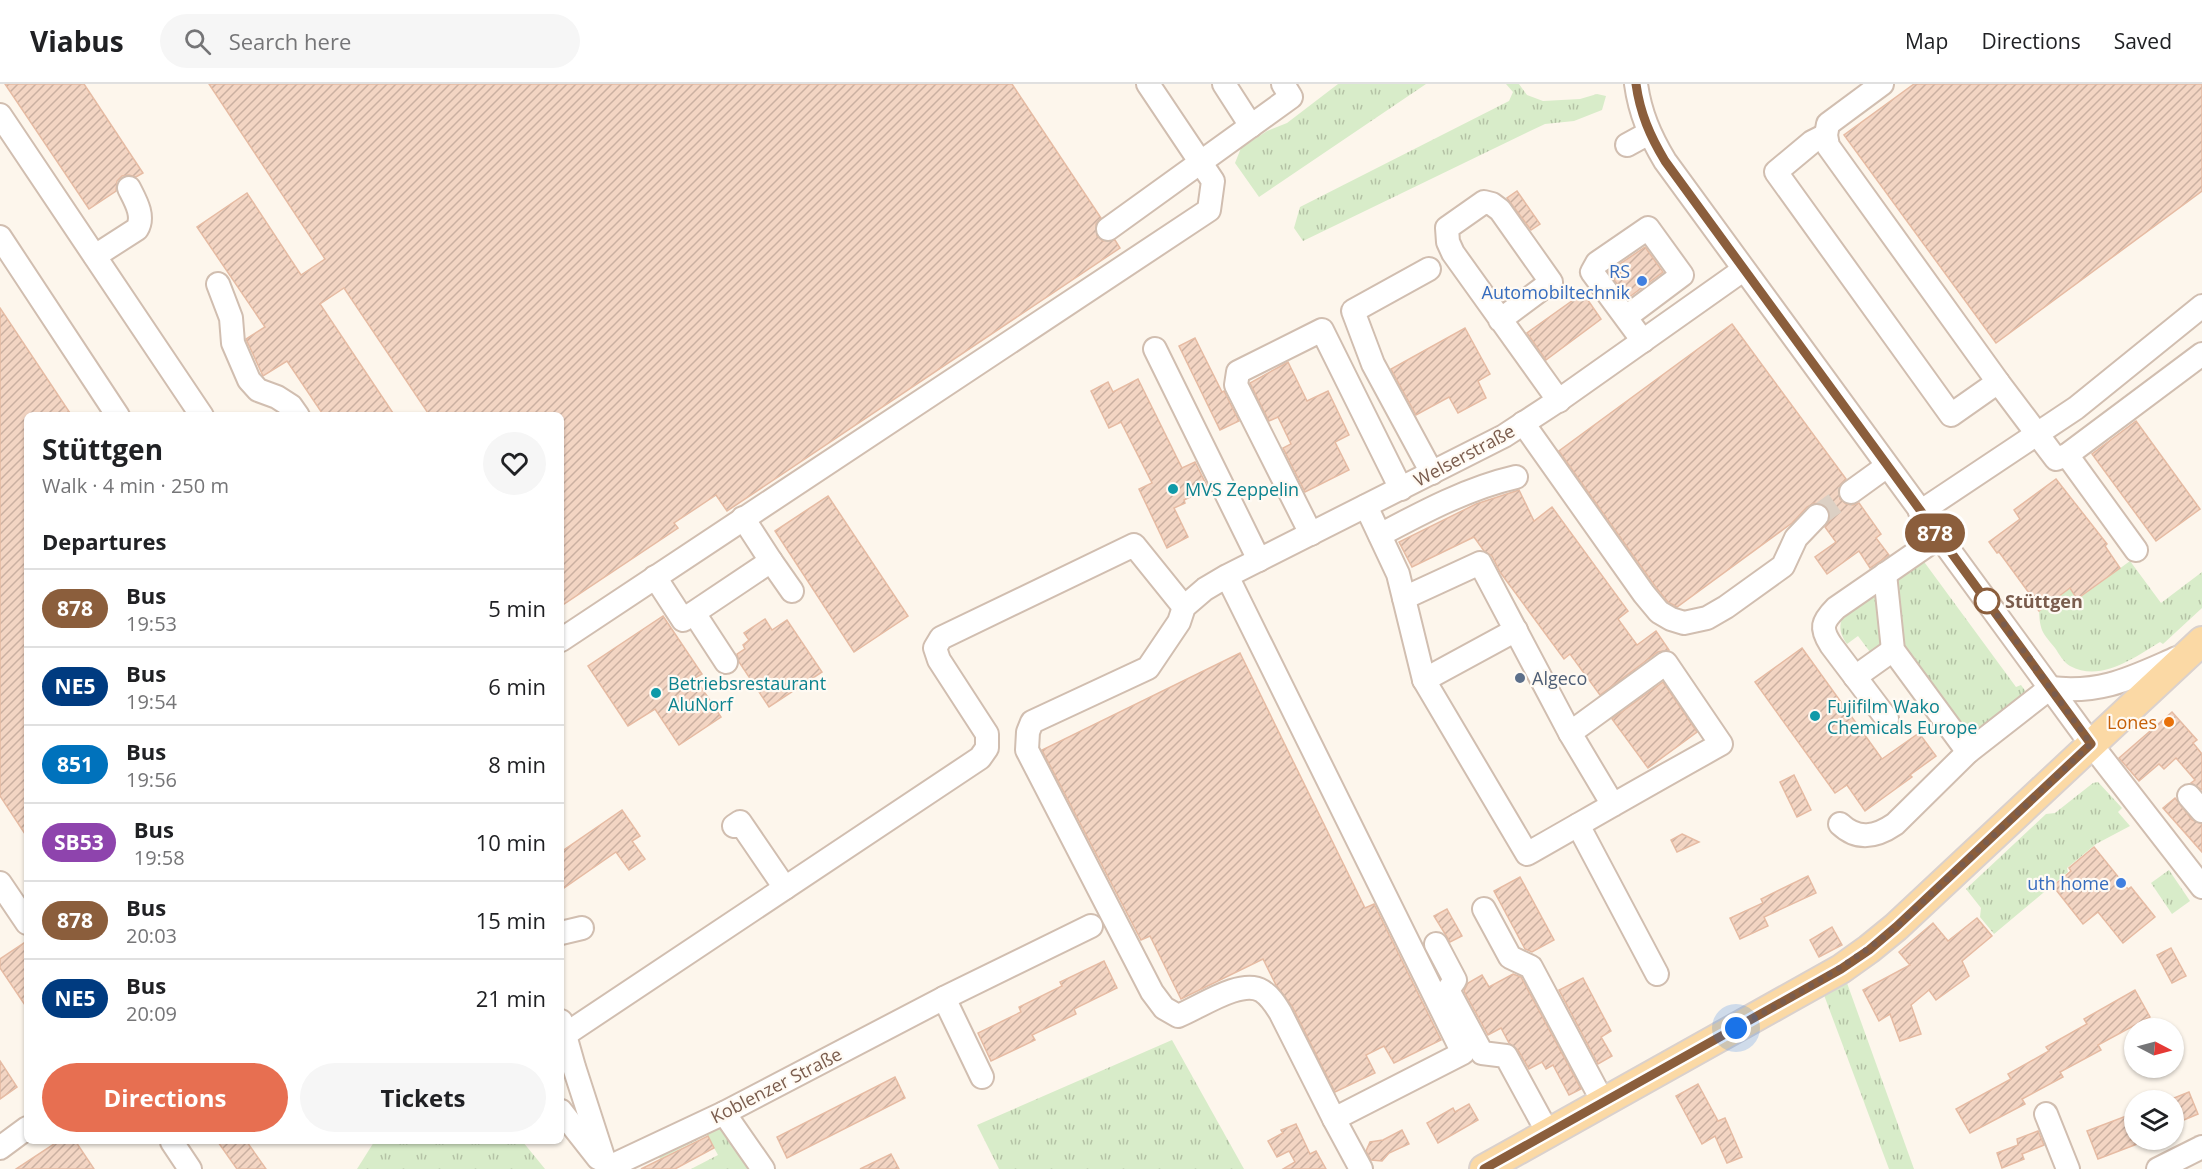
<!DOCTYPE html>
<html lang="en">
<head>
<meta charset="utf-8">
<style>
	body { margin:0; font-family:"Open Sans",sans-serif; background:#f6f6f6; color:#202124; height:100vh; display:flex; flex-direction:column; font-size:22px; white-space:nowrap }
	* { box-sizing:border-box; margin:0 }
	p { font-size:20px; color:#757577 }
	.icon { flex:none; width:33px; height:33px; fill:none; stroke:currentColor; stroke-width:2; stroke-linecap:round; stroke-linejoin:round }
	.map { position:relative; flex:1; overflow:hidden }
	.side { position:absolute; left:24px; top:328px; width:540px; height:732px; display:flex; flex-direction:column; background:#fff; border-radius:9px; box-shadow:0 2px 4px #0004 }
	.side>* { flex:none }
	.badge { padding:0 12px; border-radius:20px; font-size:21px; line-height:39px }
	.needle { width:39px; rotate:96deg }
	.buttons { position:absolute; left:2124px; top:934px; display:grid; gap:12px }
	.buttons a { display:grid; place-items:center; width:60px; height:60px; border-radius:50%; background:#fff; box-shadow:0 2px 4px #0004; font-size:30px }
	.you { position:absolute; width:30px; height:30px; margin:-15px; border:4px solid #fff; border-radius:50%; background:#1a73e8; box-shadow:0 0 0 9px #1a73e833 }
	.map>.badge { position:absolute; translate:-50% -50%; box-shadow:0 0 0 3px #fff }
	h2 { padding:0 18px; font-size:22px; line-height:54px }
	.round { display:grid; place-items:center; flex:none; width:63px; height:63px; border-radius:32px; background:#f6f6f6 }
	.overview { display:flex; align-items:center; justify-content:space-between; height:102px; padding:0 18px }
	h1 { font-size:28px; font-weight:700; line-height:45px }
	.cta { display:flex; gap:12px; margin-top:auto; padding:12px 18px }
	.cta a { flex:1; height:69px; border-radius:36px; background:#e76f51; color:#fff; font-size:24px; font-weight:700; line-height:69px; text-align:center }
	.cta a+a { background:#f6f6f6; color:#202124 }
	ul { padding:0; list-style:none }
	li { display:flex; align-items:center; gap:18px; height:78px; padding:0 18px; border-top:2px solid #e0e0e0 }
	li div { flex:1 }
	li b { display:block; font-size:22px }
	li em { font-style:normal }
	li .badge { min-width:66px; font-weight:700; text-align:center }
	header { display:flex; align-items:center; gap:36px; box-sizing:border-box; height:84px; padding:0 30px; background:#fff; border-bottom:2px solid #e0e0e0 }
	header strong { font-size:28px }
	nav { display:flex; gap:33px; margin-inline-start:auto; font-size:21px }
	.search { width:420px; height:54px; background:#f6f6f6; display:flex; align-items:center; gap:15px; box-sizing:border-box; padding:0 21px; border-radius:33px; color:#757577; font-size:22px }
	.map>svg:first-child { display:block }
	.grass { fill:url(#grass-tufts) }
	.building { fill:url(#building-hatch); stroke:#e6bba3; stroke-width:1.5 }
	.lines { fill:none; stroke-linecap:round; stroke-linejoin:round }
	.minor-tunnel { stroke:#dcd0c4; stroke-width:22; stroke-dasharray:22 11; stroke-linecap:butt }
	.minor-casing { stroke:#d1beb0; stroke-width:26 }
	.major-casing { stroke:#dad1cd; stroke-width:32 }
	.minor { stroke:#fff; stroke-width:22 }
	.major { stroke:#fbd9a5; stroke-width:28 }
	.line-casing { stroke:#fff; stroke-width:14 }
	.line { stroke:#8b5e3c; stroke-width:9 }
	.walk { stroke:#7a5c4d; stroke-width:6; stroke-dasharray:0 10.8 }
	.shop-dot { fill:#3f7fe0; stroke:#fffaf3; stroke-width:2 }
	.culture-dot { fill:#0f9aa8; stroke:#fffaf3; stroke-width:2 }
	.stop-dot { fill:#fff; stroke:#8b5e3c; stroke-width:3 }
	.service-dot { fill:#5c6f8a; stroke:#fffaf3; stroke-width:2 }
	.food-dot { fill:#e8710a; stroke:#fffaf3; stroke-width:2 }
	.labels { text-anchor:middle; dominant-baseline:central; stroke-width:4.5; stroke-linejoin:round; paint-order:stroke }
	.shop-label { font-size:18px; fill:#366cbe; stroke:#fffaf3; text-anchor:end }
	.street-label { font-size:18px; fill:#7a5c4d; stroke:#fffaf3 }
	.culture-label { font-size:18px; fill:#0d838f; stroke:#fffaf3; text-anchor:start }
	.stop-label { font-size:18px; font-weight:bold; fill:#7a5c4d; stroke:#fffaf3; text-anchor:start }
	.service-label { font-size:18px; fill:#4e5e75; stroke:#fffaf3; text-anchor:start }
	.food-label { font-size:18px; fill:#c56008; stroke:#fffaf3; text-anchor:end }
</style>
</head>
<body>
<header>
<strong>Viabus</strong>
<div class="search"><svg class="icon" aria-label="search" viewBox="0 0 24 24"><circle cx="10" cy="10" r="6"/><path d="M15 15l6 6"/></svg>Search here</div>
<nav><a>Map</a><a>Directions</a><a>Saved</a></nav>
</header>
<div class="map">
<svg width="2202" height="1085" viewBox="0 0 2202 1085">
	<defs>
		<pattern id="grass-tufts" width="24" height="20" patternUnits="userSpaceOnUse" patternTransform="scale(1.5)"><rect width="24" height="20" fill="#d8ecc9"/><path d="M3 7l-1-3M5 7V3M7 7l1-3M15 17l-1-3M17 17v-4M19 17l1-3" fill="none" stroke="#b4c2a5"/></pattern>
		<pattern id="building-hatch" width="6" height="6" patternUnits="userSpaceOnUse" patternTransform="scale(1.5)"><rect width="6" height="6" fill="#f3d5c3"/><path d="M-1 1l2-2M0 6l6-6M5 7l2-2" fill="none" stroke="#cab0a1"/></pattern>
	</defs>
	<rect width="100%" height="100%" fill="#fdf6ec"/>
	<g class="grass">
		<polygon points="1338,0 1426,0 1259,113 1235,79 1241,64 1267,47 1287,39"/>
		<polygon points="1506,0 1519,0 1527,11 1543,17 1580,15 1597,10 1606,12 1602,26 1574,37 1545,40 1528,48 1303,157 1294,144 1300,123 1509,17 1513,8"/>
		<polygon points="1922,475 2016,603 2021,601 2029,612 1971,653 1900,555 1894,495"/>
		<path d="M2130,477l31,42 41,-31v36l-39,36 -3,-2c-25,15 -59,41 -90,24 -6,-3 -11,-12 -15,-18 -12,-15 -15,-16 -16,-37l26,-19 2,-8 11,15z"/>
		<path d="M1880,505l6,58 -13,9 -15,-20 -11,8c-20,-29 11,-40 33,-55z"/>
		<polygon points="2098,698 2122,724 2118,728 2130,742 2096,760 2067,784 2068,788 1994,850 1980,833 1981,824 1966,805 2046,730 2055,729 2093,699"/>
		<polygon points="2169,786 2190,817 2172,830 2151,799"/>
		<polygon points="1847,899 1914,1085 1889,1085 1824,911"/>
		<polygon points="1172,956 1244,1085 999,1085 977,1041"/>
		<polygon points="717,1043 728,1051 752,1085 691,1085 718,1071 707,1051 660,1075 657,1069"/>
		<polygon points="374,1058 523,1058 545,1085 357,1085"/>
	</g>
	<g class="building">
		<polygon points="5,0 84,0 143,89 136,93 129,91 122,92 117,97 116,107 89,125"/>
		<polygon points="209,0 1012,0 1101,134 1096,140 1097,152 1103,157 1115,156 1120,164 727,427 716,411 674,439 678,444 561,522 561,332 430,332 344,204 320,220 395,332 324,332 287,277 263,292 246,255 265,243 197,143 247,109 301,191 325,175"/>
		<polygon points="1914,0 2202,0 2202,107 1996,259 1844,51"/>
		<polygon points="1517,107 1540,140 1531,146 1507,114"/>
		<polygon points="1645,163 1663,188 1628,214 1608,188"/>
		<polygon points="1583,209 1601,235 1546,276 1527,249"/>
		<polygon points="0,224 72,332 27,332 27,753 0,712"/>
		<polygon points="1732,240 1846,395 1839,403 1840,415 1846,420 1853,421 1859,419 1881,450 1876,454 1889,471 1870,484 1859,467 1827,490 1815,473 1836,458 1825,443 1830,436 1830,428 1826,422 1814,419 1807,423 1792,439 1677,523 1668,518 1655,502 1559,367"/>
		<polygon points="1465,244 1490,290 1478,297 1486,314 1458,329 1449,313 1416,331 1391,285"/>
		<polygon points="1195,254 1222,308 1224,307 1239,337 1220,346 1179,262"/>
		<polygon points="1288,278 1307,317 1328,307 1349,351 1335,358 1349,386 1305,408 1283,364 1291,360 1278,333 1269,337 1250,299"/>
		<polygon points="1138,295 1182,384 1195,378 1208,404 1184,416 1185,419 1174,424 1188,453 1167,464 1139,405 1152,399 1121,338 1109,344 1091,307 1108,298 1113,308"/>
		<polygon points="2136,337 2200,425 2156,457 2092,370"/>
		<polygon points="2056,395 2107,460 2105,462 2120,484 2077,515 2070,504 2039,527 2030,515 2032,513 1999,468 1997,469 1989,458 2020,435 2014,426"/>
		<polygon points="1519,406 1534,437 1552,423 1628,527 1618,535 1637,561 1656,547 1669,566 1658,568 1600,611 1570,570 1564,575 1500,488 1492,472 1484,467 1474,453 1412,483 1399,458 1476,420"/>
		<polygon points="828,412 908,532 854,568 775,447"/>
		<polygon points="663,532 702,590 695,594 721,633 679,661 655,625 628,642 588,582"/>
		<polygon points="765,535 772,546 787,536 822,588 769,623 739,578 737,570 745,565 743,561 749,556 744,549"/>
		<polygon points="1802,564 1882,675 1919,649 1936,672 1910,691 1912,693 1865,727 1847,701 1835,709 1755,598"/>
		<polygon points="1240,569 1365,824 1374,820 1441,956 1394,979 1384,962 1366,971 1375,989 1335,1008 1292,922 1276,901 1263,875 1181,915 1150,852 1141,856 1042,666"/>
		<polygon points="1663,598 1697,648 1648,684 1612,635"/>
		<polygon points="2172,628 2197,656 2193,659 2202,670 2202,706 2191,699 2195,696 2176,674 2164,685 2159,680 2139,697 2119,674"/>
		<polygon points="1794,691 1811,726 1797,733 1780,698"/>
		<polygon points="2175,714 2192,736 2202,740 2202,768 2163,724"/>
		<polygon points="622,726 640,752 632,757 645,775 629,786 616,768 561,806 561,768"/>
		<polygon points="1682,750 1699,758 1677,768 1671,756"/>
		<polygon points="2094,763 2128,805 2131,803 2155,833 2123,859 2098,828 2083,840 2053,802 2071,787 2069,784"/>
		<polygon points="1808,792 1816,809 1764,833 1768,842 1740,855 1730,834 1763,819 1761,815"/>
		<polygon points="1520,793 1554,856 1532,868 1525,865 1494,807"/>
		<polygon points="1447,825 1462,852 1450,858 1434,832"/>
		<polygon points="1977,834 1992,852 1962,877 1969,892 1936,916 1929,906 1911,921 1921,950 1900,957 1890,930 1879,937 1863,906 1910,881 1899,868 1933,839 1948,857"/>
		<polygon points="1832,843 1842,861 1819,873 1810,856"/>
		<polygon points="27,857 27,924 0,884 0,875"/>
		<polygon points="2171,864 2186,892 2172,899 2157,871"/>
		<polygon points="1104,877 1117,904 1074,925 1076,930 1032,951 1035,956 991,977 978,949 1021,928 1019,923 1062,902 1060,898"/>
		<polygon points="1513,890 1521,893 1581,1005 1569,1011 1553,981 1546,985 1542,978 1529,985 1518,966 1509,959 1501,944 1488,951 1464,907 1468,899 1482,891 1489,903"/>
		<polygon points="1583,894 1611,947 1601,953 1612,972 1598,980 1559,906"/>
		<polygon points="2135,906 2150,933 2098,961 2101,966 2060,988 2063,993 2022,1015 2025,1020 1970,1049 1956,1025 2011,995 2008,990 2049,967 2046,963 2087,940 2084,935"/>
		<polygon points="0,977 17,1003 0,1015"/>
		<polygon points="895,993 905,1014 787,1074 777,1053"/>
		<polygon points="1698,1000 1718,1037 1725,1034 1742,1073 1727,1079 1715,1052 1702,1060 1676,1012"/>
		<polygon points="2189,1008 2198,1030 2174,1040 2174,1014"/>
		<polygon points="1469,1020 1478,1036 1438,1059 1427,1039 1453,1024 1455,1028"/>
		<polygon points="2134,1029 2134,1055 2132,1056 2145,1057 2098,1075 2087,1047"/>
		<polygon points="1296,1040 1310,1070 1316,1067 1326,1085 1283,1085 1295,1078 1289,1067 1277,1073 1268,1057 1283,1049 1281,1046"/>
		<polygon points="1402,1046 1409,1060 1389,1069 1382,1077 1371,1076 1366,1067 1370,1058 1383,1056"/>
		<polygon points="2038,1047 2044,1061 2022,1070 2024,1075 2002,1084 1997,1069 2018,1061 2017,1055"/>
		<polygon points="708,1052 714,1064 675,1085 641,1085"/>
		<polygon points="57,1058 76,1058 94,1085 16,1085"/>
		<polygon points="218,1058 247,1058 266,1085 237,1085"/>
		<polygon points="891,1070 899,1085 860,1085"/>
	</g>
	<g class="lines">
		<polyline class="minor-tunnel" points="1817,432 1851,408"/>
		<g class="minor-casing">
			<g id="minor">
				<polyline points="1224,0 1251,42"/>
				<path d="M1636,0c4,29 14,52 29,77l426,583 111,143"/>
				<polyline points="1882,0 1828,40 1826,51 1828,62 1998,298"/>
				<polyline points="0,31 202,332"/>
				<polyline points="1826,51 1812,58 1776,88 1951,331 1998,298 2056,375 2067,371 2202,270"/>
				<polyline points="1627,61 1649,49"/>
				<polyline points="1108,145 1291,13 1283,0"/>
				<polyline points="0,153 118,332"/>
				<path d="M95,172l42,-27c8,-13 -2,-29 -8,-41"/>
				<polyline points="1429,185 1353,227 1373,280 1432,389"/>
				<polyline points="218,200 231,234 233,259 249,296 258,306 277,313 291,322 298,332"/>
				<polyline points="1626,233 1682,191 1648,144 1597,179 1592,188 1643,257"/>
				<polyline points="1500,236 1551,198 1500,126 1492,120 1484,118 1447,144 1448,158 1453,169 1559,317"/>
				<polyline points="1155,265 1259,476"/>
				<polyline points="1523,339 1644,510 1659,528 1671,535 1684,539 1707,534 1726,523 1783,482 1796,454 1817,432"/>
				<polyline points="2067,371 2136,466"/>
				<polyline points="1851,408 1887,382"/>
				<path d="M1366,422l32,68 26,106 103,174c65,-37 129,-74 194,-110l-55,-81 -96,70 43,72"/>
				<polyline points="1920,428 2076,324 2202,222"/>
				<polyline points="1311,450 1236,301 1238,288 1322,246 1401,405"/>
				<path d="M1380,451c43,-23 88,-47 136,-58"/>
				<polyline points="771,477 792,507"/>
				<polyline points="1885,490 1893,566 1968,668"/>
				<path d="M1227,492l236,477 -129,66 -54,-107c-5,-8 -10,-16 -18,-21 -21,-13 -63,17 -84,25l-14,-8 -12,-16 -125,-242 1,-18 4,-10 116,-54 31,-46 5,-15 21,-18 22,-13 277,-140 58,-38 181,-128"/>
				<polyline points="655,493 683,536 771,477 743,434"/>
				<polyline points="1404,514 1480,479 1570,649"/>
				<polyline points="694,529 726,578"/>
				<polyline points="561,556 1209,126 1213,97 1148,0"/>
				<polyline points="1855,593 1893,566"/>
				<polyline points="1424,596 1516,546"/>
				<path d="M2050,604c52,6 81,-10 127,-30"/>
				<path d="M1887,635l-56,-74c-11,-17 -9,-23 5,-37l103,-71"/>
				<polyline points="2189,712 2202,727"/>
				<path d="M1840,740c18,17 36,13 55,0l73,-72 82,-64"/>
				<polyline points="1578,741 1657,890"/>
				<polyline points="734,742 740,738 785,804"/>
				<polyline points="0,799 27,839"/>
				<polyline points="1484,825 1510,873 1531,883 1603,1018"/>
				<polyline points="561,849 582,844"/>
				<polyline points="1436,860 1455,896 1448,906 1482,969 1506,972 1548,1049"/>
				<polyline points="944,914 982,993"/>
				<polyline points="561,937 574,983 607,1085"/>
				<polyline points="566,950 980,674 987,664 987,650 939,576 935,564 941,554 1134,461 1184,523"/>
				<polyline points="561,1027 598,1074"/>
				<polyline points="724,1029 763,1085"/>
				<polyline points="2046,1030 2068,1085"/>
				<polyline points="1334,1035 1361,1085"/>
				<polyline points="172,1058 190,1085"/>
				<polyline points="0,1064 27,1044"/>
				<polyline points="607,1084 724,1029 944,914 1091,842"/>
				<polyline points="2158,1085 2202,1063"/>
			</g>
		</g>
		<g class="major-casing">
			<polyline id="major" points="1484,1085 1841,885 1869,865 1896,843 2202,557"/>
		</g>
		<use href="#minor" class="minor"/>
		<use href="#major" class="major"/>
	</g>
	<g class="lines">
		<g class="line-casing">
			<path id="line" d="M1484,1085l357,-200 28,-19 27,-23 195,-183 -426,-583c-15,-25 -25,-48 -29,-77"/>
		</g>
		<use href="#line" class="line"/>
		<path class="walk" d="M1736,944c55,-31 111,-60 160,-101l195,-183 -104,-143"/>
	</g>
	<g class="shop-dot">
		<circle cx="1642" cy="197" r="6"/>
		<circle cx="2121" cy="799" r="6"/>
	</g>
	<g class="culture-dot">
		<circle cx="1173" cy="405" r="6"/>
		<circle cx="656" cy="609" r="6"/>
		<circle cx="1815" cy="632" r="6"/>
	</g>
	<circle class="stop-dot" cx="1987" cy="517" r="12"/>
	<circle class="service-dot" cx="1520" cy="594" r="6"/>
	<circle class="food-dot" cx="2169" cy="638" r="6"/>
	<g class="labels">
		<g class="shop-label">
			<text x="1630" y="187">RS<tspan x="1630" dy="21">Automobiltechnik</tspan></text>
			<text x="2109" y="799">uth home</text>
		</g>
		<g class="street-label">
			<text transform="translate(1464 371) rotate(-28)">Welserstraße</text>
			<text transform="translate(776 1001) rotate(-27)">Koblenzer Straße</text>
		</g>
		<g class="culture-label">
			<text x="1185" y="405">MVS Zeppelin</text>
			<text x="668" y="599">Betriebsrestaurant<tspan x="668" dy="21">AluNorf</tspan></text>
			<text x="1827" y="622">Fujifilm Wako<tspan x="1827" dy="21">Chemicals Europe</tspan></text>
		</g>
		<g class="stop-label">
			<text x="2005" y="517">Stüttgen</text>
		</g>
		<g class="service-label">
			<text x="1532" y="594">Algeco</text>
		</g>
		<g class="food-label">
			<text x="2157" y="638">Lones</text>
		</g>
	</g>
</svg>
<div class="buttons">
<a><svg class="needle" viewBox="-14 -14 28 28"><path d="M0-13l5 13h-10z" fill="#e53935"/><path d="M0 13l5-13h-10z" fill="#757577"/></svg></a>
<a><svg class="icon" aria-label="layers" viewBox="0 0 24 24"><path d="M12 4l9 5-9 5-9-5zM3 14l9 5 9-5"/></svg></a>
</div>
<div class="you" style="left:1736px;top:944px"></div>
<b class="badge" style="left:1935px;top:449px;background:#8b5e3c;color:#fff">878</b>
<section class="side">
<div class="overview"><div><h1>Stüttgen</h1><p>Walk · 4 min · 250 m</p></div><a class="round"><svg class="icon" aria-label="heart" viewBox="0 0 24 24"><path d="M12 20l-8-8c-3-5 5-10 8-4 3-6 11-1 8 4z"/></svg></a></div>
<h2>Departures</h2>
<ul>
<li><span class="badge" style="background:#8b5e3c;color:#fff">878</span><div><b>Bus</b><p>19:53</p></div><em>5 min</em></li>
<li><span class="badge" style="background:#003b80;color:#fff">NE5</span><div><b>Bus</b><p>19:54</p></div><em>6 min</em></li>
<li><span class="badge" style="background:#0072bc;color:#fff">851</span><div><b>Bus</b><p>19:56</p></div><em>8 min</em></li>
<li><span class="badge" style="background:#8e44ad;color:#fff">SB53</span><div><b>Bus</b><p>19:58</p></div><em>10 min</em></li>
<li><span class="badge" style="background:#8b5e3c;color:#fff">878</span><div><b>Bus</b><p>20:03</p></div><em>15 min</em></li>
<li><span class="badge" style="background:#003b80;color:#fff">NE5</span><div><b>Bus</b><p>20:09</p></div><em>21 min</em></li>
</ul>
<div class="cta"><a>Directions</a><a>Tickets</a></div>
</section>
</div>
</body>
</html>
